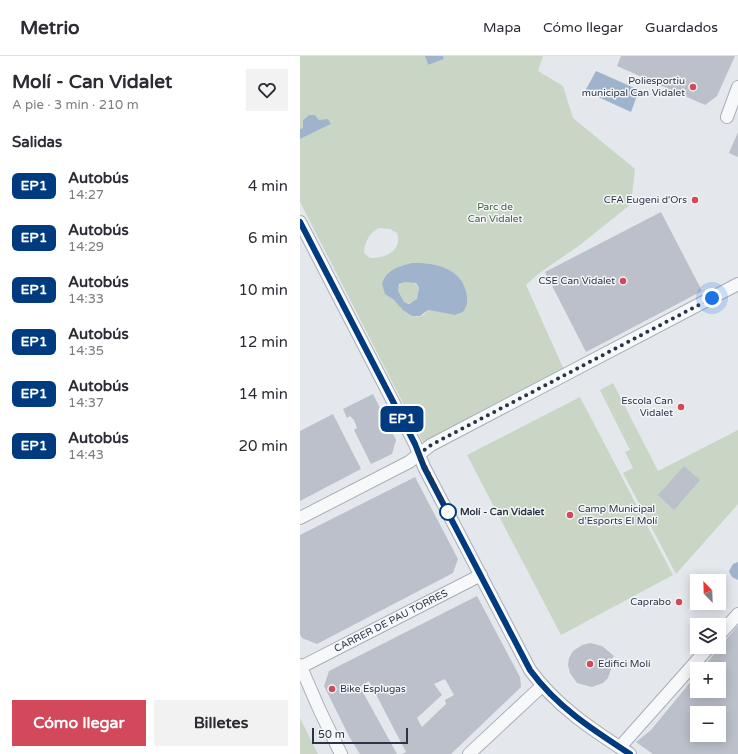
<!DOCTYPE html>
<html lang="es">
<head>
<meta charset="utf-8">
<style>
	body { margin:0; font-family:"Varela Round",sans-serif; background:#f2f2f3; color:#2b2b33; height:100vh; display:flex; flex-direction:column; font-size:15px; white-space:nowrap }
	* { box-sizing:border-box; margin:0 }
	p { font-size:13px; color:#7c7c81 }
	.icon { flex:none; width:22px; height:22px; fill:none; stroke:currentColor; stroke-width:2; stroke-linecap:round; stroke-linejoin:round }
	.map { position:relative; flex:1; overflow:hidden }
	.sheet { display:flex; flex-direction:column; background:#fff; width:300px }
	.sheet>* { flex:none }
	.badge { padding:0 8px; border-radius:6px; font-size:14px; line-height:26px }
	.needle { width:26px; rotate:337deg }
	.tools { position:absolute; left:390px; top:518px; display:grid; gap:8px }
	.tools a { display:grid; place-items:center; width:36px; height:36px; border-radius:0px; background:#fff; box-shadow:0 2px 10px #0003; font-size:20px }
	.scale { position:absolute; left:12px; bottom:10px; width:96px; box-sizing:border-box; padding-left:4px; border:2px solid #2b3445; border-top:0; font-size:11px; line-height:14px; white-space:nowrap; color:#2b3445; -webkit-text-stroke:3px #f4f6f9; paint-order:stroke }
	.you { position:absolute; width:20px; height:20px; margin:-10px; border:3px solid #fff; border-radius:50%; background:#1a73e8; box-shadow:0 0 0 6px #1a73e833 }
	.map>.badge { position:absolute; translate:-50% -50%; box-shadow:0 0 0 2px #fff }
	h2 { padding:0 12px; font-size:15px; line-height:36px }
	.round { display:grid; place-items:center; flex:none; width:42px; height:42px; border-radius:0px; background:#f2f2f3 }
	.overview { display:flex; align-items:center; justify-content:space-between; height:68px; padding:0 12px }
	h1 { font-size:19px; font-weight:700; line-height:30px }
	.action { display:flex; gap:8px; margin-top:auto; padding:8px 12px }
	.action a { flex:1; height:46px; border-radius:0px; background:#d1495b; color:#fff; font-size:16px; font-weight:700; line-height:46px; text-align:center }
	.action a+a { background:#f2f2f3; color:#2b2b33 }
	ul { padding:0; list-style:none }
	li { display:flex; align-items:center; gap:12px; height:52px; padding:0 12px }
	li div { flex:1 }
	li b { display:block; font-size:15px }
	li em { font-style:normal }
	li .badge { min-width:44px; font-weight:700; text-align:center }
	header { display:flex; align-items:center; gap:24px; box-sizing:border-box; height:56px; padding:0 20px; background:#fff; border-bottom:1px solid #e1e1e2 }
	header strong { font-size:19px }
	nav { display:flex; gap:22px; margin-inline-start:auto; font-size:14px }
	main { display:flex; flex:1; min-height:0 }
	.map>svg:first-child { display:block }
	.green { fill:#c9d6c5; fill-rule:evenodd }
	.water { fill:#9fb4cc; fill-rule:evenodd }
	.building { fill:#bbc0ca; fill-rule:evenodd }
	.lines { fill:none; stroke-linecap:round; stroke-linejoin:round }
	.minor-casing { stroke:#a9aeb7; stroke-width:14 }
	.minor { stroke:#f7f8fa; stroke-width:12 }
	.line-casing { stroke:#fff; stroke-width:9 }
	.line { stroke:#003b80; stroke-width:6 }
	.walk { stroke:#2b3445; stroke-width:4; stroke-dasharray:0 7.2 }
	.poi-dot { fill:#d1495b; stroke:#f4f6f9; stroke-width:1.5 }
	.stop-dot { fill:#fff; stroke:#003b80; stroke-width:2 }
	.labels { text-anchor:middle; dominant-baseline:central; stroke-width:3; stroke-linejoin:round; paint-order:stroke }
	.poi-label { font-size:10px; fill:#2b3445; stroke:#f4f6f9; text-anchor:end }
	.park-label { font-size:10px; fill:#3f6138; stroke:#f4f6f9 }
	.stop-label { font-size:10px; font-weight:bold; fill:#2b3445; stroke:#f4f6f9; text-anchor:start }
	.street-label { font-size:10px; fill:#2b3445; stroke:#f4f6f9 }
</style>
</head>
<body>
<header>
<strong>Metrio</strong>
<nav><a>Mapa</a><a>Cómo llegar</a><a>Guardados</a></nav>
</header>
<main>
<section class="sheet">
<div class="overview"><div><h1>Molí - Can Vidalet</h1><p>A pie · 3 min · 210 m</p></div><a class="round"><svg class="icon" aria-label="heart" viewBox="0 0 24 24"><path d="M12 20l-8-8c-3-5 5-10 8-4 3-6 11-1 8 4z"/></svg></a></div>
<h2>Salidas</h2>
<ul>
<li><span class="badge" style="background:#003b80;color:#fff">EP1</span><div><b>Autobús</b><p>14:27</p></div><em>4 min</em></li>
<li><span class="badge" style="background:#003b80;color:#fff">EP1</span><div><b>Autobús</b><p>14:29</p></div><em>6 min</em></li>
<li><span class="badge" style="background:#003b80;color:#fff">EP1</span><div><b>Autobús</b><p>14:33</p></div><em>10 min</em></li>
<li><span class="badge" style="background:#003b80;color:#fff">EP1</span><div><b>Autobús</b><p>14:35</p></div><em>12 min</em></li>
<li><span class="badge" style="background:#003b80;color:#fff">EP1</span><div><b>Autobús</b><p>14:37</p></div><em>14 min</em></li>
<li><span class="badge" style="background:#003b80;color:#fff">EP1</span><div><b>Autobús</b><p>14:43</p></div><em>20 min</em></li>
</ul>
<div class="action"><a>Cómo llegar</a><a>Billetes</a></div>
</section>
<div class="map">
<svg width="438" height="698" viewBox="0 0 438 698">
	<rect width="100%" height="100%" fill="#e4e7ec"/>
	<g class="green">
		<path d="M0,0h125l3,9 16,-6 -1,-3h100l-5,15 25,15 10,32 62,51 -4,35 -51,41 -42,29 -12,11 39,87 -140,74 -125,-244v-63l31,-15 -12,-4 -4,-5h-6l-6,5 1,8 -4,1zM80,172l10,1 7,4c6,17 -12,26 -27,25l-6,-5c0,-10 6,-22 16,-25zM112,207c21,-1 48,4 54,28 2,8 1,13 -3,21l-8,3 -27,-5 -4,5 -7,2 -29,-21 -5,-16c8,-11 16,-14 29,-17z"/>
		<circle cx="108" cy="236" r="11"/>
		<polygon points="313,327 358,415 438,374 438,448 376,518 323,417 333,412 325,396 330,394 300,334"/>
		<polygon points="280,341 373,519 261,579 167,399"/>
		<polygon points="0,662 18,698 0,698"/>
	</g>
	<g class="water">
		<polygon points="125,0 143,0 144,3 128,9"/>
		<polygon points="296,15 339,34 331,56 285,35"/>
		<polygon points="9,59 15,59 19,64 28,63 31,68 0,83 0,73 3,72 3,64"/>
		<path d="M112,207c21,-1 48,4 54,28 2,8 2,14 -3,21l-8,3 -27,-5 -8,6h-8l-9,-6 -9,-10 -9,-6 -3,-10c4,-14 17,-18 30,-21zM105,226l11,1 3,5 -2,11 -8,5 -5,-2 -6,-11 1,-7z"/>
		<polygon points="438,506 438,524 432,521 429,515 433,508"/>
	</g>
	<g class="building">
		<polygon points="321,0 435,0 417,40 405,49 317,10"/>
		<polygon points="438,76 438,101 429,97"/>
		<polygon points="361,156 402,235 286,296 245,216"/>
		<polygon points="73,338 96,384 92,398 71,408 54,374 57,372 54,364 50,360 47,362 43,353"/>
		<polygon points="33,358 61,413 0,445 0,375"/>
		<polygon points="384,410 400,424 374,454 358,439"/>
		<polygon points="115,421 158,503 153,517 17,588 2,582 0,578 0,479"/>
		<path d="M177,540l43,81 1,10 -70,67h-49l4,-2 -37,-71 -9,6 37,67h-37l-10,-16 -26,-52 5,-15zM145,623l9,16 -9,5 1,4 -24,23 -5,-9 25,-23 -8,-11z"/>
		<path d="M438,569v129h-85l-17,-12 15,-12 46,-56v17h22v-22h-17zM397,657h22v22h-22z"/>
		<polygon points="290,587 302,590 314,600 311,604 312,610 308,622 303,627 292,631 277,627 270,617 268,609 269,602 273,595 282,589"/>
	</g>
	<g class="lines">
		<g class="minor-casing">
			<g id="minor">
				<polyline points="427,61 438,31"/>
				<path d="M0,166l115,222 9,23 106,203c27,37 63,60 100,84"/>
				<polyline points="0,462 109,406 131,389 438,228"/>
				<polyline points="419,579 438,558"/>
				<polyline points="0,609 20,655 41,698"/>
				<polyline points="1,611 181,519"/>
				<polyline points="320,691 409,591"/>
				<polyline points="169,698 242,630"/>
			</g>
		</g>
		<use href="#minor" class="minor"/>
	</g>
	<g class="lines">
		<g class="line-casing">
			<path id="line" d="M0,166l115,222 9,23 106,203c27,37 63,60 100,84"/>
		</g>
		<use href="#line" class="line"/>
		<polyline class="walk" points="148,456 119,398 131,389 412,242"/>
	</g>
	<g class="poi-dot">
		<circle cx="393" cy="31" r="4"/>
		<circle cx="395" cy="144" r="4"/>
		<circle cx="323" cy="225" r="4"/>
		<circle cx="381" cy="351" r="4"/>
		<circle cx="270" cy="459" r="4"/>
		<circle cx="379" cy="546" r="4"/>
		<circle cx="290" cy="608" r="4"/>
		<circle cx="32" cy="633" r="4"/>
	</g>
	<circle class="stop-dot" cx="148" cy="456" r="8"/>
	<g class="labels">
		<g class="poi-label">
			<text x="385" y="25">Poliesportiu<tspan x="385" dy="12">municipal Can Vidalet</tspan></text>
			<text x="387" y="144">CFA Eugeni d'Ors</text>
			<text x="315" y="225">CSE Can Vidalet</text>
			<text x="373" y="345">Escola Can<tspan x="373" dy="12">Vidalet</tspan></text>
			<text x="278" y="453" text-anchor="start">Camp Municipal<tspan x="278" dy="12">d’Esports El Molí</tspan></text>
			<text x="371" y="546">Caprabo</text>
			<text x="298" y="608" text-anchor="start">Edifici Molí</text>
			<text x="40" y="633" text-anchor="start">Bike Esplugas</text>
		</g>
		<g class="park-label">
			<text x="195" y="151">Parc de<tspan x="195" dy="12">Can Vidalet</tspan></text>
		</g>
		<g class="stop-label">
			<text x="160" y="456">Molí - Can Vidalet</text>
		</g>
		<g class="street-label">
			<text transform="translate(91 565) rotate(-27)">CARRER DE PAU TORRES</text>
		</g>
	</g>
</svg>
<div class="tools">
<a><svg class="needle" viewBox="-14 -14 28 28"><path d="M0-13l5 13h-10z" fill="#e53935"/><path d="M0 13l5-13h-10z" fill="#7c7c81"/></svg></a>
<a><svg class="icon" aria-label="layers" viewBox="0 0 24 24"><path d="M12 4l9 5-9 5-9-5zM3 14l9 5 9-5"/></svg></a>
<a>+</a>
<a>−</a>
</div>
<div class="scale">50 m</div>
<div class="you" style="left:412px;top:242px"></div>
<b class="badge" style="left:102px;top:363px;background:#003b80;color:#fff">EP1</b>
</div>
</main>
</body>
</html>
